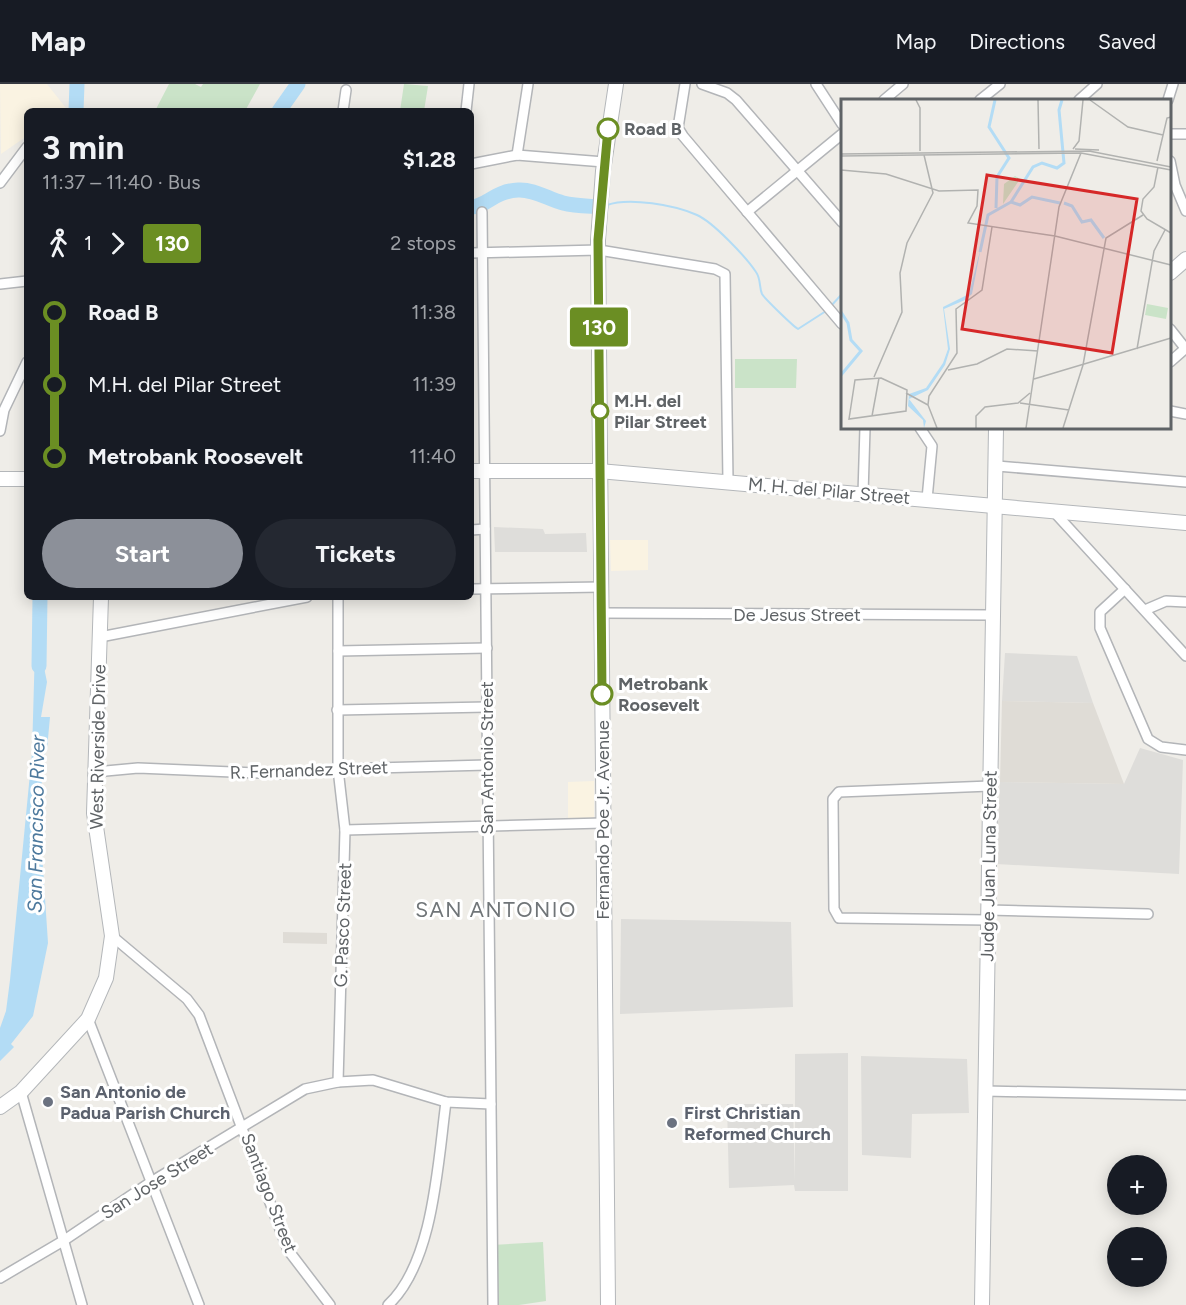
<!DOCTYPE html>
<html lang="en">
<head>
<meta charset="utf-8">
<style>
	body { margin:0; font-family:Figtree,sans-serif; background:#242831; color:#f1f3f6; height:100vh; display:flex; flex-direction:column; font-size:22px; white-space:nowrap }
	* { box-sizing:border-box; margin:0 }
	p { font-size:20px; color:#9ea1a6 }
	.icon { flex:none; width:33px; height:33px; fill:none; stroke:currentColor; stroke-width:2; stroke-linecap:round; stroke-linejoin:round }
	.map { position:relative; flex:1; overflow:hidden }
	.details { position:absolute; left:24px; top:24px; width:450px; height:492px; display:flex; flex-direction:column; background:#171b24; border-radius:9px; box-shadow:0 3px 15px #0003 }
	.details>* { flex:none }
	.badge { padding:0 12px; border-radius:4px; font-size:21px; line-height:39px }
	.fabs { position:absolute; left:1107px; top:1071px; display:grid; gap:12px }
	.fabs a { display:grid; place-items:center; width:60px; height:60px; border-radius:50%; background:#171b24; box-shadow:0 3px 15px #0003; font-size:30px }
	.map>.badge { position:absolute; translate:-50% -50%; box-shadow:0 0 0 3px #fff }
	.legs { display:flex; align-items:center; gap:9px; height:66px; padding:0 18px; font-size:20px }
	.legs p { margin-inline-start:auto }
	.overview { display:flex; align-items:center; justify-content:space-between; height:102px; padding:0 18px }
	h1 { font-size:33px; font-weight:700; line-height:45px }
	.cta { display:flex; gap:12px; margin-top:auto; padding:12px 18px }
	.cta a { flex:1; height:69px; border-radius:36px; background:#8c9099; color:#fff; font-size:24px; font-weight:700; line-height:69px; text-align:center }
	.cta a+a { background:#242831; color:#f1f3f6 }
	ul { padding:0 18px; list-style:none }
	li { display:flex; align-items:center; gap:21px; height:72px; font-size:22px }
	li i { display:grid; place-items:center; width:9px; height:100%; margin:0 8px; background:currentColor }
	li i::after { content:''; width:15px; height:15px; margin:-8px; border:4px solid; border-radius:50%; background:#171b24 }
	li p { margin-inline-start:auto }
	li:first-child i { background:linear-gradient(#0000 50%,currentColor 0) }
	li:last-child i { background:linear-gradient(currentColor 50%,#0000 0) }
	header { display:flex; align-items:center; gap:36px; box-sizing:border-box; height:84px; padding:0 30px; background:#171b24; border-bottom:2px solid #363941 }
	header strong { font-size:28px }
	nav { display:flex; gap:33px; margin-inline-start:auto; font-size:21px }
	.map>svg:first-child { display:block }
	.commercial { fill:#faf3e2 }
	.industrial { fill:#deddda }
	.education { fill:#dfdcd6 }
	.green { fill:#cae3c8 }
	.water { fill:#b3dcf5 }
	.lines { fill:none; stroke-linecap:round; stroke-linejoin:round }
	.stream { stroke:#b3dcf5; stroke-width:2 }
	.river { stroke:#b3dcf5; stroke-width:15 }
	.street-casing { stroke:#b3b5b8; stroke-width:12 }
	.secondary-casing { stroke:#b4b7ba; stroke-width:16 }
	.street { stroke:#fff; stroke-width:9 }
	.secondary { stroke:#fff; stroke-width:14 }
	.line-1-casing { stroke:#fff; stroke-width:14 }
	.line-1 { stroke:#6b8e23; stroke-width:9 }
	.stop-1-dot { fill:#fff; stroke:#6b8e23; stroke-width:3 }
	.worship-dot { fill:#6b7280; stroke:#fff; stroke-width:2 }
	.labels { text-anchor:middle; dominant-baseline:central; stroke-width:6; stroke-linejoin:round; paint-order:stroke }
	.stop-label { font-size:18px; font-weight:bold; fill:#5f6366; stroke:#fff; text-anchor:start }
	.street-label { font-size:18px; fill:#5f6366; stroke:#fff }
	.worship-label { font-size:18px; font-weight:bold; fill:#5b616d; stroke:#fff; text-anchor:start }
	.water-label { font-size:20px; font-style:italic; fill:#4d799d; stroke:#fff }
	.quarter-label { font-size:21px; letter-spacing:1.5px; fill:#707578; stroke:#fff }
	.inset-river { fill:none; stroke:#b3dcf5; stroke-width:3 }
	.inset-road { fill:none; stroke:#b1b2b0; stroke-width:1.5 }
	.view { fill:#d62828; fill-opacity:0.15; stroke:#d62828; stroke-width:3 }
	.inset-edge { fill:none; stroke:#5f6366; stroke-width:3 }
</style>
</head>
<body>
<header>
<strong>Map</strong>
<nav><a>Map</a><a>Directions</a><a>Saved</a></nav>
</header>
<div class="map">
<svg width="1186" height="1221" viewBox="0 0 1186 1221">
	<rect width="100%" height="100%" fill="#efede8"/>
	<g class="commercial">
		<polygon points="0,0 47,0 66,24 63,27 27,27 27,52 1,70"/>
		<polygon points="610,456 648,456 648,486 611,487"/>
		<polygon points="594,697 594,735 568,736 568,698"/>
	</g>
	<g class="industrial">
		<polygon points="494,443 543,445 545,450 586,449 587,468 495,468"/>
		<polygon points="1005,569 1077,572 1093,619 1002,617"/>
		<polygon points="1140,664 1183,676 1179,790 996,780 1000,698 1124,700"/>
		<polygon points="621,835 791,838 793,923 620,930"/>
		<polygon points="848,969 848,1107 795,1107 794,1101 729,1104 727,1020 793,1020 795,1097 795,970"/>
		<polygon points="861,972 967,975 969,1029 912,1030 911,1074 862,1071"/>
	</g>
	<g class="education">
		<polygon points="1002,617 1093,619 1124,700 1000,698"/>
		<polygon points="283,848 327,849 327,860 283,859"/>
	</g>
	<g class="green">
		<polygon points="169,0 195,0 201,3 203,0 260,0 245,27 155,27"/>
		<polygon points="404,0 428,2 424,27 400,27"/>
		<polygon points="735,275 797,275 796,304 735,304"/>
		<polygon points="543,1158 546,1217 519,1221 493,1221 492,1161"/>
	</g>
	<polygon class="water" points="35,563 40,564 47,598 41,633 50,633 47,665 42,677 41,754 48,859 33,932 11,960 14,963 0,977 0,944 6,927 10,896 32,669"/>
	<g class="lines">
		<g class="stream">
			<path d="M607,121c22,-8 68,0 90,10 16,7 49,42 59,57 5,7 3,15 6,22 3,5 31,32 36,35l28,-18"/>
			<polyline points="830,223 842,210"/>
		</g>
		<g class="river">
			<polyline points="76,27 77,0"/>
			<polyline points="279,27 298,0"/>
			<path d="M471,123c15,0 23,-16 47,-17 16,-1 30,9 45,13 12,3 25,3 38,4"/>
			<polyline points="39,582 40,513"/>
		</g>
		<g class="street-casing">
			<g id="street">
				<polyline points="685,0 678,44 683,52 842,240"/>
				<polyline points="702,0 727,9 736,16 842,138"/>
				<polyline points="816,0 842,40"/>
				<polyline points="884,16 903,0"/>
				<polyline points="980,16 1000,0"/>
				<polyline points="1079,16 1097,0"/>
				<polyline points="1168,16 1173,0"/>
				<polyline points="343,27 346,6"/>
				<polyline points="466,27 469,0"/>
				<polyline points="1170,50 1186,50"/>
				<polyline points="517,71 528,0"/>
				<polyline points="1170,77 1175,101 1186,127"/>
				<polyline points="471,80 517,71 604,78"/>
				<polyline points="0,99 27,63"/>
				<polyline points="482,128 493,1221"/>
				<polyline points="747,128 842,50"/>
				<polyline points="471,169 599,166 715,185 725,190 728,397"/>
				<polyline points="0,200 27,197"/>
				<polyline points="1170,245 1185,264"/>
				<polyline points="1170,278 1186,264"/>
				<polyline points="1170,327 1186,330"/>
				<polyline points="920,344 932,362 927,415"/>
				<polyline points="0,347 4,326 27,278"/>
				<polyline points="997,382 1186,398"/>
				<polyline points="863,410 865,344"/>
				<polyline points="1055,429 1186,572"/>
				<polyline points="471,446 485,445"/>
				<polyline points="471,505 602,503"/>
				<polyline points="1125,505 1100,528 1100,544 1148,655 1161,663 1186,666"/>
				<polyline points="338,513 338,685 345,746 338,998"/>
				<polyline points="1145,526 1166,517 1186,518"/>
				<polyline points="602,529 991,531"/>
				<polyline points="100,553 307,513"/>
				<polyline points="338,567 487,564"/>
				<polyline points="337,626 487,623"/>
				<polyline points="95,688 138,684 281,690 338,685 487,681"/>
				<polyline points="345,746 603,739"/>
				<polyline points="988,826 1148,830"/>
				<polyline points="988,836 839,834 834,825 833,715 839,708 990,702"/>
				<polyline points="112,852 187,915 199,931 288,1166 330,1221"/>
				<polyline points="88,935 199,1221"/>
				<polyline points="985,1007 1186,1011"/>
				<polyline points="21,1008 82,1221"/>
				<polyline points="0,1194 63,1157 151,1098 305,1005 338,998 373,996 446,1018 491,1020"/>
				<path d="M388,1221c46,-42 50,-145 58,-203"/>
			</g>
		</g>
		<g class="secondary-casing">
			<g id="secondary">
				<polyline points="1170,189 1186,175"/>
				<polyline points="471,387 599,387 1186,439"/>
				<polyline points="0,395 27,395"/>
				<polyline points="0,1023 21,1008 88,935 106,894 112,852 94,729 101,513"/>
				<polyline points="608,1221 598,156 603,87 616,0"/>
				<polyline points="982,1221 996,344"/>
			</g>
		</g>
		<use href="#street" class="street"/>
		<use href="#secondary" class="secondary"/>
	</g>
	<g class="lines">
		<g class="line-1-casing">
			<polyline id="line-1" points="602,610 598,156 608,45"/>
		</g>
		<use href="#line-1" class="line-1"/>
	</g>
	<g class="stop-1-dot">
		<circle cx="608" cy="45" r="10"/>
		<circle cx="600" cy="327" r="8"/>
		<circle cx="602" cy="610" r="10"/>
	</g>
	<g class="worship-dot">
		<circle cx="48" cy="1018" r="6"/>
		<circle cx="672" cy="1039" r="6"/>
	</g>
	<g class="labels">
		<g class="stop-label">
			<text x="624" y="45">Road B</text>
			<text x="614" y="317">M.H. del<tspan x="614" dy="21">Pilar Street</tspan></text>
			<text x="618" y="600">Metrobank<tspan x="618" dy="21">Roosevelt</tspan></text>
		</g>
		<g class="street-label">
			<text transform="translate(829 407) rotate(5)">M. H. del Pilar Street</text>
			<text x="797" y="531">De Jesus Street</text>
			<text transform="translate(98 663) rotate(-89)">West Riverside Drive</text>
			<text transform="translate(487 674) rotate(-90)">San Antonio Street</text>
			<text transform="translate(309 686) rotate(-2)">R. Fernandez Street</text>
			<text transform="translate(603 736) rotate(-90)">Fernando Poe Jr. Avenue</text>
			<text transform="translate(989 782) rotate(-89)">Judge Juan Luna Street</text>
			<text transform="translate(343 841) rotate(-88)">G. Pasco Street</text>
			<text transform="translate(157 1097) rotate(-32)">San Jose Street</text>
			<text transform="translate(269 1109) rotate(69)">Santiago Street</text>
		</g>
		<g class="worship-label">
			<text x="60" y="1008">San Antonio de<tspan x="60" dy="21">Padua Parish Church</tspan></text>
			<text x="684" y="1029">First Christian<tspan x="684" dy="21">Reformed Church</tspan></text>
		</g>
		<g class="water-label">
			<text transform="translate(36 740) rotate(-89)">San Francisco River</text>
		</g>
		<g class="quarter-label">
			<text x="496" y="825">SAN ANTONIO</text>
		</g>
	</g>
	<g transform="translate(841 15)">
		<rect width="330" height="330" fill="#efede8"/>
		<path d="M174,77l5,3 -17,25 1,-20zM306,205l21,4 -2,11 -21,-4z" fill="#cae3c8"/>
		<path d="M140,148l-9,47 -7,6 -21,9 6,40 -5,16 -17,25 -19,9 17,22 -2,7 -1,-8 -15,-14 1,-12 17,-6 17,-25 5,-14 -5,-42 26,-13z" fill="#b3dcf5"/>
		<path class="inset-river" d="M154,1l-6,27 20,31 -12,19 -1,31M170,103l22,-35 9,-4 15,5 7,-5 -5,-53 3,-10M170,103l9,3 12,-8 28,6M223,104l8,3 10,16 9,-2 13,18M139,153l8,-37 23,-13M0,213l7,11 3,17 10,11 -20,24"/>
		<path class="inset-road" d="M75,1l4,8v43M197,1l1,49M249,1l38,27 35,8M232,50l6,-8 4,-41M234,50l24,1M0,55l248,-3 82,16M0,57l240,-3 90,17M316,62l10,-43 4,-1M317,68l-4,20 -11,12 -2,12 6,8 24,14M0,71l45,4 53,17 39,-1 -1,16 -9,17 87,13 116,29M296,250l17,-98 11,-21M107,271l29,-6 30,-15 31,2M33,278l28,-65 -2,-39 7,-30 26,-50 -9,-38M40,279l26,12 -1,21 -57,8 6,-39zM193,280l137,-41M65,294l22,12M179,304l49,7M31,317l7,-38M96,329l-9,-23 1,-9 28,-43 -1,-44 26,-19 10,-63M135,329v-12l9,-9 33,-4 12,-10M185,329l33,-221 22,-54M222,329l20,-63 23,-127 37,-23"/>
		<path class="view" d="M146,76l150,24 -25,154 -150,-24z"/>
		<rect width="330" height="330" class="inset-edge"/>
	</g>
</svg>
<div class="fabs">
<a>+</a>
<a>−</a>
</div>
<b class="badge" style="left:599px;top:243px;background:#6b8e23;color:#fff">130</b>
<section class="details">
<div class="overview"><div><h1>3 min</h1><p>11:37 – 11:40 · Bus</p></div><b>$1.28</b></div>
<div class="legs"><svg class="icon" aria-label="walk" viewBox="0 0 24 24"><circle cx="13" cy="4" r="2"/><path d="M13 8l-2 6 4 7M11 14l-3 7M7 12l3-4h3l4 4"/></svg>1<svg class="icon" aria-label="forward" viewBox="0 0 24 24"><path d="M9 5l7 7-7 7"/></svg><b class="badge" style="background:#6b8e23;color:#fff">130</b><p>2 stops</p></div>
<ul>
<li><i style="color:#6b8e23"></i><b>Road B</b><p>11:38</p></li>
<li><i style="color:#6b8e23"></i><span>M.H. del Pilar Street</span><p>11:39</p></li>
<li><i style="color:#6b8e23"></i><b>Metrobank Roosevelt</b><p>11:40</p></li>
</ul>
<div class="cta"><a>Start</a><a>Tickets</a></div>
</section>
</div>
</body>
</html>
